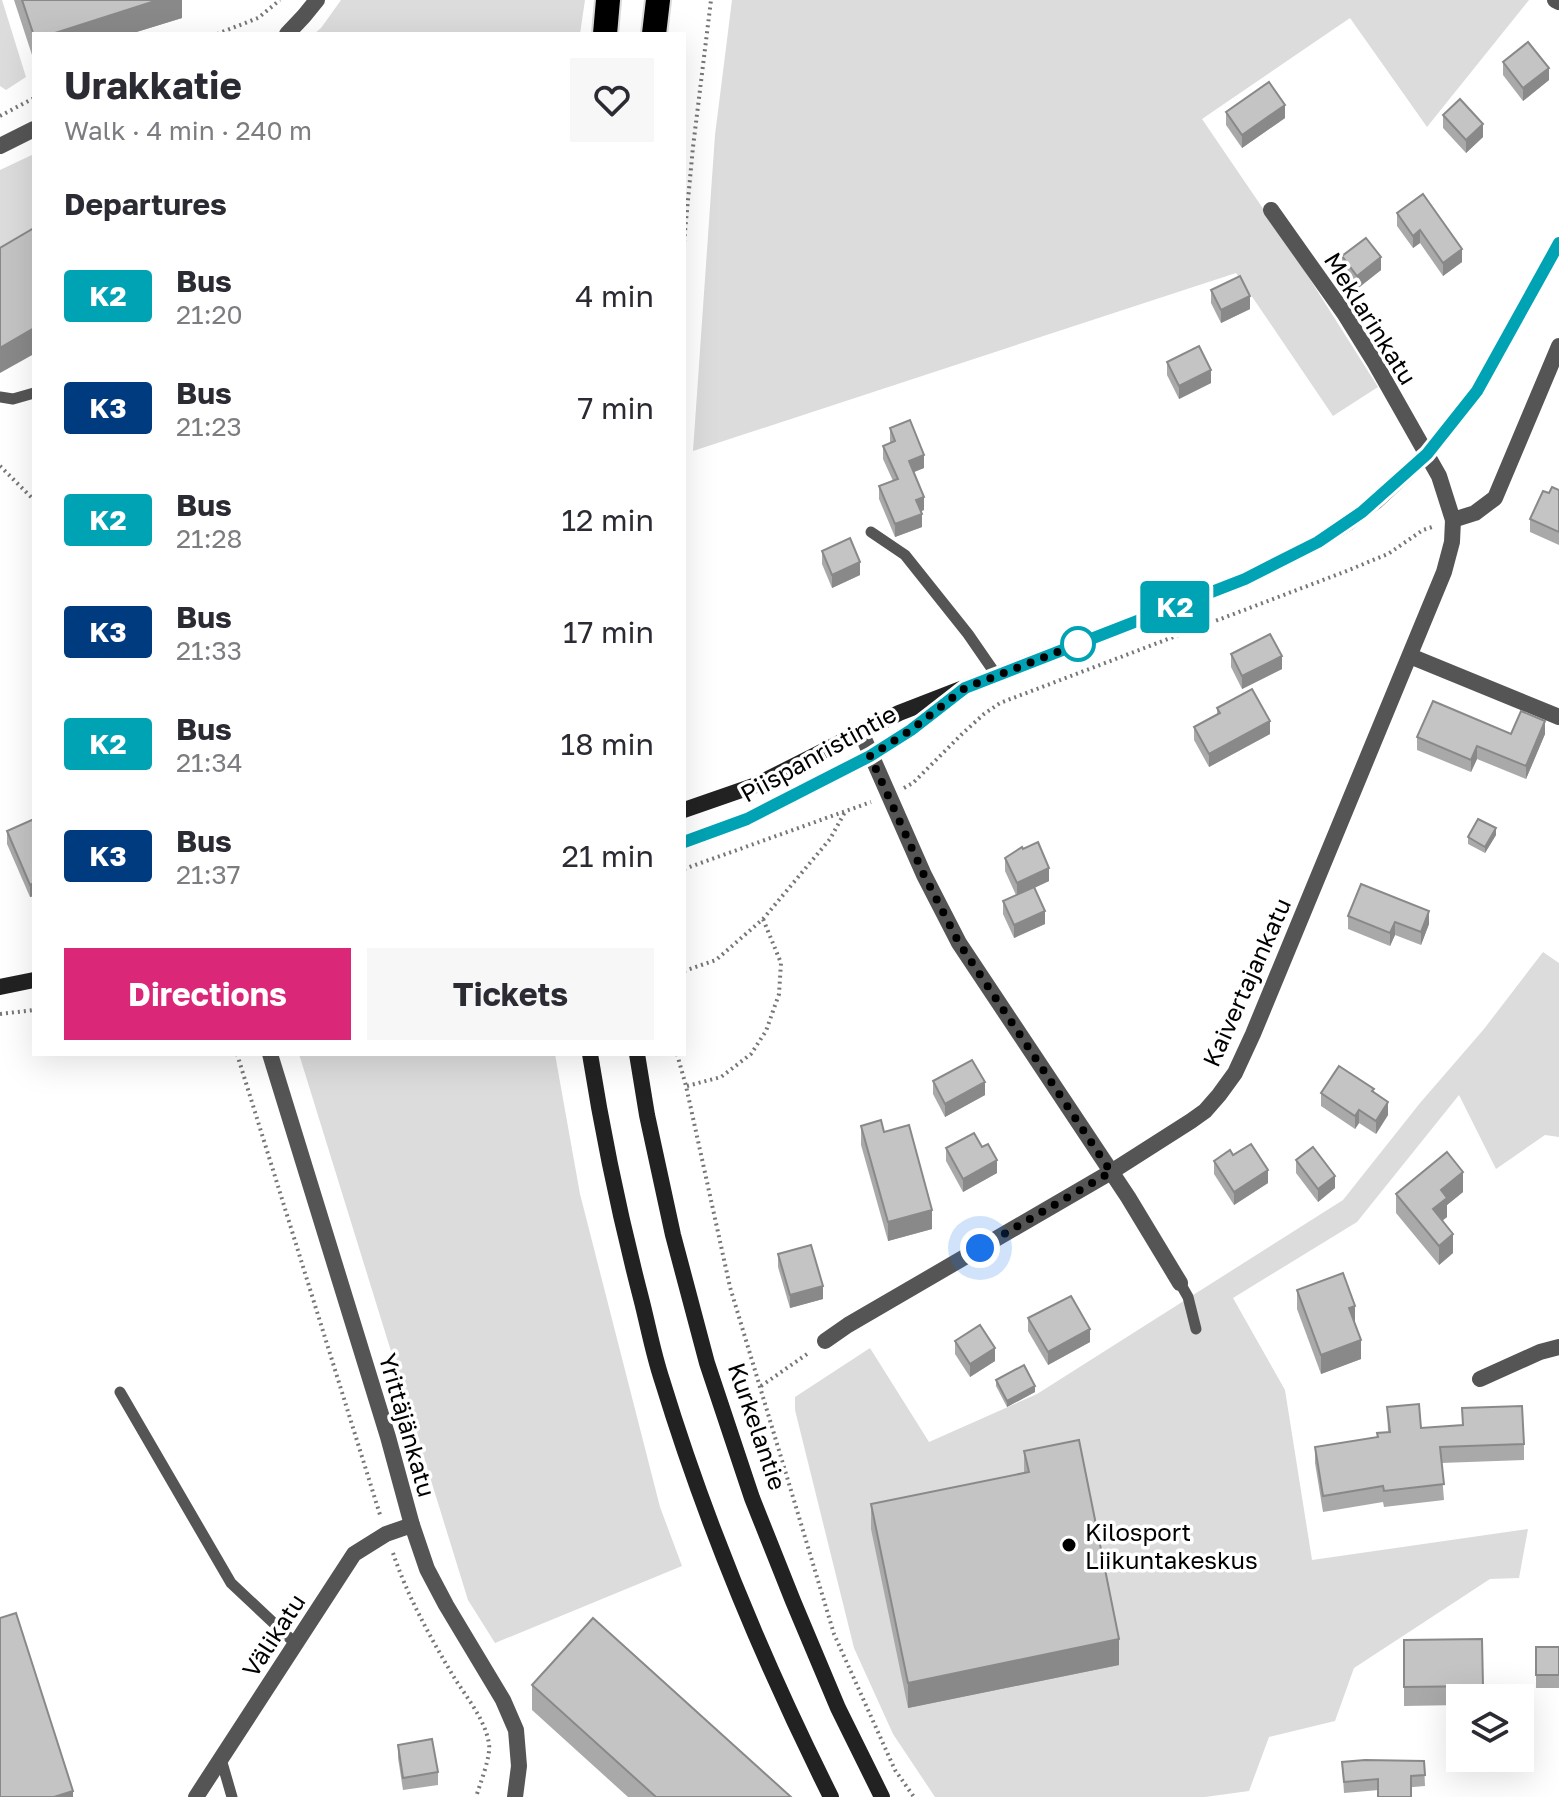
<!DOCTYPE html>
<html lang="en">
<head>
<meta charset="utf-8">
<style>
	body { margin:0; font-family:"Golos Text",sans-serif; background:#f7f7f7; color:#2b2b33; height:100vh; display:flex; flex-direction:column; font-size:30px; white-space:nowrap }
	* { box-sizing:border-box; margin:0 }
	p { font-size:26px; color:#7c7c81 }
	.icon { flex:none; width:44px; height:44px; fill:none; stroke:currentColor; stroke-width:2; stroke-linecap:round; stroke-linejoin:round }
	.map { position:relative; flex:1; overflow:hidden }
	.drawer { position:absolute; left:32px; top:32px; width:654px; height:1024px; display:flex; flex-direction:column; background:#fff; border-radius:0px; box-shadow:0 8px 32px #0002 }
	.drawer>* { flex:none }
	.badge { padding:0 16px; border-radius:6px; font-size:28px; line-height:52px }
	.controls { position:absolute; left:1446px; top:1684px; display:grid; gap:16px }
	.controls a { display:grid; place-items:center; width:88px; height:88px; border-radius:0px; background:#fff; box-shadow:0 8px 32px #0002; font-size:40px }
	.you { position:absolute; width:40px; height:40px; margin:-20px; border:6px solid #fff; border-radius:50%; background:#1a73e8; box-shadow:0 0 0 12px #1a73e833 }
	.map>.badge { position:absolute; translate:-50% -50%; box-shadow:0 0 0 4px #fff }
	h2 { padding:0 32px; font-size:30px; line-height:72px }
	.round { display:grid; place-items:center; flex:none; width:84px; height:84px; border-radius:0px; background:#f7f7f7 }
	.summary { display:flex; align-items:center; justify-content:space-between; height:136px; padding:0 32px }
	h1 { font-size:38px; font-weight:700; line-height:60px }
	.button { display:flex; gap:16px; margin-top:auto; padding:16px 32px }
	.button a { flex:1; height:92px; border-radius:0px; background:#db2777; color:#fff; font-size:32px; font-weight:700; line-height:92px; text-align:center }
	.button a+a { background:#f7f7f7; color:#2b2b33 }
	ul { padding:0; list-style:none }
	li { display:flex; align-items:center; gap:24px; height:112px; padding:0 32px }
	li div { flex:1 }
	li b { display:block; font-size:30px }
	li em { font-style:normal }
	li .badge { min-width:88px; font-weight:700; text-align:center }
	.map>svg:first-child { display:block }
	.green { fill:#dcdcdc }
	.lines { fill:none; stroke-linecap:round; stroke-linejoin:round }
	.highway-casing { stroke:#dbdbdb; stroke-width:28 }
	.path { stroke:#777; stroke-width:4; stroke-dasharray:2 4; stroke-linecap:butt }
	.lane { stroke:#555; stroke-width:11 }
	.street { stroke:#555; stroke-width:16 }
	.secondary { stroke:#222; stroke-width:16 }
	.highway { stroke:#000; stroke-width:24 }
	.wall { fill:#a9a9a9 }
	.shaded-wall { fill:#898989 }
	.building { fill:#c4c4c4; stroke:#898989; stroke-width:2 }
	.line-casing { stroke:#fff; stroke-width:18 }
	.line { stroke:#00a3b4; stroke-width:12 }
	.walk { stroke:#000; stroke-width:8; stroke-dasharray:0 14.4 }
	.stop-dot { fill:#fff; stroke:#00a3b4; stroke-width:4 }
	.poi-dot { fill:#000; stroke:#fff; stroke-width:3 }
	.labels { text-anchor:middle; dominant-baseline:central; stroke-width:7; stroke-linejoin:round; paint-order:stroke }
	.street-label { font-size:24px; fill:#000; stroke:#fff }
	.poi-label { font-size:24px; fill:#000; stroke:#fff; text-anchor:start }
</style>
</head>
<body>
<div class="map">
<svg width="1559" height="1797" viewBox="0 0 1559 1797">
	<rect width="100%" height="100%" fill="#fff"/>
	<g class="green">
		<polygon points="0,0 2,0 26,77 6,90 0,86"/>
		<polygon points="341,0 585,0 580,34 314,34 321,28"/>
		<polygon points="732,0 1529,0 1427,127 1350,18 1202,119 1294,254 1378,387 1333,416 1236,273 693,451 715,135"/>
		<polygon points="34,154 34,227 0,248 0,170"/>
		<polygon points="1543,952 1559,963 1559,1137 1545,1135 1496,1169 1459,1095 1357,1222 1233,1298 1285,1390 1312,1560 1528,1529 1519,1578 1490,1579 1354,1668 1335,1721 1269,1737 1249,1791 1205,1797 935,1797 893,1734 854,1648 795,1410 795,1397 870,1348 929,1442 1037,1394 1343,1200 1420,1103 1484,1029"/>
		<polygon points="299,1054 555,1054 580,1194 660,1507 682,1566 495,1643 468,1600"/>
	</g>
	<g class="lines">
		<g class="highway-casing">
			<g id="highway">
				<polyline points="605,34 608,0"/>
				<polyline points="654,34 658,0"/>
			</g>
		</g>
		<g class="path">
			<polyline points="217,34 258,18 280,0"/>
			<polyline points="0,116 34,98"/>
			<polyline points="684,242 693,147 711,0"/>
			<polyline points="0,466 34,500"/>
			<polyline points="904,788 913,783 963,733 984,714 1000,703 1344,572 1388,554 1423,530 1435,526"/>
			<polyline points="684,869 871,802"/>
			<polyline points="684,971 716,960 763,919 830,839 845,812"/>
			<polyline points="0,1014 34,1010"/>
			<polyline points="237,1054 381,1518"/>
			<polyline points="677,1054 686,1086 730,1287 834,1634 895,1770 914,1797"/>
			<polyline points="687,1086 721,1077 751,1054 766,1031 779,994 781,963 763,919"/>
			<polyline points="761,1386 810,1352"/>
			<path d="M393,1553c14,42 36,82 59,121 13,22 33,44 37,70 2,12 -9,40 -13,53"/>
		</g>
		<g class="lane">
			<polyline points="0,397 13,399 34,393"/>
			<polyline points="871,532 905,555 968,634 997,676"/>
			<polyline points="1180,1283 1188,1297 1196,1329"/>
			<polyline points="120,1392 231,1583 296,1644"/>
			<polyline points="221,1759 232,1797"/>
		</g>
		<g class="street">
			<polyline points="1555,0 1559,2"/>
			<polyline points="287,34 304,16 317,0"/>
			<polyline points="0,146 34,129"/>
			<polyline points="1453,520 1475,513 1495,498 1559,346"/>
			<polyline points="1410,656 1559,717"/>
			<polyline points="861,732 924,875 959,943 1128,1197 1180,1283"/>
			<polyline points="270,1054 388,1437 412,1525 427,1569 446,1605 503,1700 516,1730 519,1766 515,1797"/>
			<polyline points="825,1341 848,1325 1111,1172 1191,1121 1205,1111 1219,1095 1235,1073 1253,1034 1444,572 1452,542 1453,520 1439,476 1375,363 1344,313 1271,210"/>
			<polyline points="1480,1379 1540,1352 1559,1347"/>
			<polyline points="196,1797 354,1554 386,1534 412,1525"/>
		</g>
		<g class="secondary">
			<polyline points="684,810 756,785 899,713 1245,579 1318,542 1349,522 1375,502 1427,454 1477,391 1559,243"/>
			<polyline points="684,842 747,819 870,756 911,730 951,699"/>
			<polyline points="0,987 34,980"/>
			<path d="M590,1054c13,82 30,163 51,244 7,27 12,55 21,82 44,144 102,283 169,417"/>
			<polyline points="637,1054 647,1115 673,1235 707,1363 752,1498 793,1601 838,1708 882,1797"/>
		</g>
		<use href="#highway" class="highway"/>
	</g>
	<g class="wall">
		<polygon points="14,0 182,0 182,18 130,34 34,34 34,61"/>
		<polygon points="1503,62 1549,80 1523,101 1503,75"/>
		<polygon points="1226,112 1285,118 1242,148 1226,125"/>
		<polygon points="1443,115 1483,137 1466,153 1443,128"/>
		<polygon points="1397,213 1462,262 1443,276 1420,243 1413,248 1397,226"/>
		<polygon points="1342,256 1381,270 1357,289 1342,269"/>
		<polygon points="1211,290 1250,309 1221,323 1211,303"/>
		<polygon points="1167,362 1211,383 1179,399 1167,375"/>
		<polygon points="890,428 924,468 914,472 924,510 921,511 922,527 895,537 879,499 879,486 893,481 883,459 883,446 890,443"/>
		<polygon points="1559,490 1559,545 1530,532 1530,519 1549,493"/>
		<polygon points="822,551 860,575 832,588 822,564"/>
		<polygon points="1231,654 1282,669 1242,689 1231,667"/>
		<polygon points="1217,708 1270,734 1209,767 1194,740 1194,727 1217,715"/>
		<polygon points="1511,734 1545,734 1526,779 1477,759 1471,772 1417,750 1417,737"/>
		<polygon points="34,819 34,896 30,897 7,844 7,831"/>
		<polygon points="1496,835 1485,853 1468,844 1468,837"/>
		<polygon points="1005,858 1049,881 1034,888 1045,924 1014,938 1003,914 1003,901 1016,895 1005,871"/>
		<polygon points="1348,916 1429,924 1421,945 1395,935 1390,946 1348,929"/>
		<polygon points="933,1081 985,1095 945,1117 933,1094"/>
		<polygon points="1374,1092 1388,1115 1376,1134 1359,1123 1355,1129 1321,1106 1321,1093"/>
		<polygon points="861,1126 884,1132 932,1229 888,1241 861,1145"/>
		<polygon points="982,1147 997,1173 963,1192 946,1161 946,1148"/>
		<polygon points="1233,1155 1268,1183 1234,1205 1214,1174 1214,1161"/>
		<polygon points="1296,1160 1335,1188 1318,1202 1296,1173"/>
		<polygon points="1463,1192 1447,1205 1447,1217 1443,1220 1453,1253 1439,1265 1396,1213 1396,1194"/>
		<polygon points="778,1254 823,1299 790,1308 778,1267"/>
		<polygon points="1297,1290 1355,1325 1361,1359 1321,1374 1297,1309"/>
		<polygon points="1028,1318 1090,1342 1048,1365 1028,1331"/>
		<polygon points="955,1341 995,1361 970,1377 955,1354"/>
		<polygon points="996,1380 1035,1392 1007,1407 996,1386"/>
		<polygon points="1387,1407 1421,1428 1524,1444 1524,1460 1441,1463 1444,1500 1384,1507 1383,1502 1323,1512 1315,1463 1315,1447 1377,1437 1388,1432"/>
		<polygon points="1024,1451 1119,1665 908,1708 871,1529 871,1504 1024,1473"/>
		<polygon points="1482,1639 1483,1698 1460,1698 1460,1705 1404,1706 1404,1640"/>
		<rect x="1536" y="1647" width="23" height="41"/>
		<polygon points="532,1685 791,1797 628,1797 532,1710"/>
		<polygon points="398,1745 438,1772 438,1785 403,1790 398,1758"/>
		<polygon points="1424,1761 1425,1786 1344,1793 1342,1762"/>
	</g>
	<g class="shaded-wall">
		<polygon points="158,0 182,0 182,18 130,34 52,34"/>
		<polygon points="1549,68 1549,80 1523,101 1523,88"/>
		<polygon points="1285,105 1285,118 1242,148 1242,135"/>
		<polygon points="1483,124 1483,137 1466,153 1466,140"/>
		<polygon points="1420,230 1420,243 1413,248 1413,236"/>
		<polygon points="1462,249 1462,262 1443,276 1443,263"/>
		<polygon points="1381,257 1381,270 1357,289 1357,276"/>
		<polygon points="1250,296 1250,309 1221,323 1221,310"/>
		<polygon points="34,328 34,354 0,373 0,348"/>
		<polygon points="1211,370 1211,383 1179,399 1179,386"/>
		<polygon points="924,455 924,468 909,474 909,461"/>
		<polygon points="924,497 924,510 916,513 916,500"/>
		<polygon points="922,514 922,527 895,537 895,524"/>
		<polygon points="860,562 860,575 832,588 832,575"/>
		<polygon points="1282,656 1282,669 1242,689 1242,676"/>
		<polygon points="1270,721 1270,734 1209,767 1209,754"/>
		<polygon points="1545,721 1545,734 1526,779 1526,766"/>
		<polygon points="1477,746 1477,759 1471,772 1471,760"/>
		<polygon points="1496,828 1496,835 1485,853 1485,847"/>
		<polygon points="1049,868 1049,881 1017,896 1017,883"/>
		<polygon points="34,883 34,896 30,897 30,885"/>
		<polygon points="1045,911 1045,924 1014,938 1014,925"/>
		<polygon points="1429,911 1429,924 1421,945 1421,932"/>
		<polygon points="1395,922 1395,935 1390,946 1390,933"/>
		<polygon points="985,1082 985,1095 945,1117 945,1104"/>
		<polygon points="1388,1102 1388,1115 1376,1134 1376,1121"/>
		<polygon points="1359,1110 1359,1123 1355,1129 1355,1116"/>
		<polygon points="997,1160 997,1173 963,1192 963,1179"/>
		<polygon points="1268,1170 1268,1183 1234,1205 1234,1192"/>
		<polygon points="1463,1172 1463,1192 1447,1205 1447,1217 1433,1228 1433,1209 1441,1190"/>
		<polygon points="1335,1176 1335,1188 1318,1202 1318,1189"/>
		<polygon points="932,1210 932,1229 888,1241 888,1222"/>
		<polygon points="1453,1234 1453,1253 1439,1265 1439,1246"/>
		<polygon points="823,1286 823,1299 790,1308 790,1295"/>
		<polygon points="1355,1306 1355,1325 1349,1308"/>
		<polygon points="1090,1329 1090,1342 1048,1365 1048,1352"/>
		<polygon points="1361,1340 1361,1359 1321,1374 1321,1355"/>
		<polygon points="995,1348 995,1361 970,1377 970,1364"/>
		<polygon points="1035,1386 1035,1392 1007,1407 1007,1401"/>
		<polygon points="1119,1639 1119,1665 908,1708 908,1683"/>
		<polygon points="73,1791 73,1797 54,1797"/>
	</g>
	<g class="building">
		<polygon points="22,0 158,0 52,34 34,34 34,36"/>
		<polygon points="1528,42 1549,68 1523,88 1503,62"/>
		<polygon points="1269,82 1285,105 1242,135 1226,112"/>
		<polygon points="1460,99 1483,124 1466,140 1443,115"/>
		<polygon points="1423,194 1462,249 1443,263 1420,230 1413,236 1397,213"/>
		<polygon points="34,228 34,328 0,348 0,248"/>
		<polygon points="1366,238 1381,257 1357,276 1342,256"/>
		<polygon points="1240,276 1250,296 1221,310 1211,290"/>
		<polygon points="1199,346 1211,370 1179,386 1167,362"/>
		<polygon points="910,420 924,455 909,461 924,497 916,500 922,514 895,524 879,486 898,479 883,446 895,441 890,428"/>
		<polygon points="1552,487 1559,490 1559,532 1530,519 1543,491 1549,493"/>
		<polygon points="850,538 860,562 832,575 822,551"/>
		<polygon points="1270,634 1282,656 1242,676 1231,654"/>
		<polygon points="1252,689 1270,721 1209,754 1194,727 1220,713 1217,708"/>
		<polygon points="1433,701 1511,734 1521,711 1545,721 1526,766 1477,746 1471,760 1417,737"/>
		<polygon points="34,819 34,883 30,885 7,831"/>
		<polygon points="1478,819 1496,828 1485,847 1468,837"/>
		<polygon points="1038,842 1049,868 1017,883 1005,858 1022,847 1023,849"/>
		<polygon points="1361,884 1429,911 1421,932 1395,922 1390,933 1348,916"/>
		<polygon points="1034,887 1045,911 1014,925 1003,901"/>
		<polygon points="972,1060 985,1082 945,1104 933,1081"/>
		<polygon points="1339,1066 1374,1089 1372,1091 1388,1102 1376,1121 1359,1110 1355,1116 1321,1093"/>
		<polygon points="881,1120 884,1132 909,1125 932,1210 888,1222 861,1126"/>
		<polygon points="974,1133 982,1147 988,1144 997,1160 963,1179 946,1148"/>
		<polygon points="1251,1144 1268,1170 1234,1192 1214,1161 1230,1150 1233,1155"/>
		<polygon points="1313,1147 1335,1176 1318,1189 1296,1160"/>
		<polygon points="1447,1152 1463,1172 1441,1190 1447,1198 1433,1209 1453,1234 1439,1246 1396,1194"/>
		<polygon points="811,1245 823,1286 790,1295 778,1254"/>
		<polygon points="1343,1273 1355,1306 1349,1308 1361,1340 1321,1355 1297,1290"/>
		<polygon points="1071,1296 1090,1329 1048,1352 1028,1318"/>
		<polygon points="980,1325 995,1348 970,1364 955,1341"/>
		<polygon points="1024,1365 1035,1386 1007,1401 996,1380"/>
		<polygon points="1419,1404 1421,1428 1463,1425 1462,1408 1522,1406 1524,1444 1440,1447 1444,1484 1384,1491 1383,1486 1323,1496 1315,1447 1378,1437 1377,1433 1390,1432 1387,1407"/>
		<polygon points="1079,1440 1119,1639 908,1683 871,1504 1029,1472 1024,1451"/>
		<polygon points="16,1613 73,1791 54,1797 0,1797 0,1618"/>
		<polygon points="593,1618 791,1797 656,1797 532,1685"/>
		<polygon points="1482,1639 1483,1686 1404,1687 1404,1640"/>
		<rect x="1536" y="1647" width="23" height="28"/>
		<polygon points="432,1739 438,1772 403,1778 398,1745"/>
		<polygon points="1365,1760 1424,1761 1425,1775 1411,1776 1411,1797 1378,1797 1378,1779 1344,1782 1342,1762"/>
	</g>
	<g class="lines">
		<g class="line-casing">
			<polyline id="line" points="684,842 747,819 870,756 911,730 965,688 1245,579 1318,542 1362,512 1427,454 1477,391 1559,243"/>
		</g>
		<use href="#line" class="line"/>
		<polyline class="walk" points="980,1248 1111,1172 959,943 924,875 870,756 911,730 965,688 1078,644"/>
	</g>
	<circle class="stop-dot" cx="1078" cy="644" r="16"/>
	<circle class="poi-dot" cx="1069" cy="1545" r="8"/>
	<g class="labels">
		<g class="street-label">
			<text transform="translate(1371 318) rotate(58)">Meklarinkatu</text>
			<text transform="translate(818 753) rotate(-29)">Piispanristintie</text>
			<text transform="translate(1246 982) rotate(-66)">Kaivertajankatu</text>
			<text transform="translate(408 1425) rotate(74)">Yrittäjänkatu</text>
			<text transform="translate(758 1426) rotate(71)">Kurkelantie</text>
			<text transform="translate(273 1635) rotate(-57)">Välikatu</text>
		</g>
		<g class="poi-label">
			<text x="1085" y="1531">Kilosport<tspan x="1085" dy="28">Liikuntakeskus</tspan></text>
		</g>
	</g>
</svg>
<div class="controls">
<a><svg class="icon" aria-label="layers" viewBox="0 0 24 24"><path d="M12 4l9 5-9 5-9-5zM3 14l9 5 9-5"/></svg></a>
</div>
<div class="you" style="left:980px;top:1248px"></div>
<b class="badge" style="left:1175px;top:607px;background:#00a3b4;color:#fff">K2</b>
<section class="drawer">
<div class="summary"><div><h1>Urakkatie</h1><p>Walk · 4 min · 240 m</p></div><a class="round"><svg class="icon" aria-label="heart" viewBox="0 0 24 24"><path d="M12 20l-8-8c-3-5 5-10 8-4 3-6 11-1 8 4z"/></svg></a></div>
<h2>Departures</h2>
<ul>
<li><span class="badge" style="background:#00a3b4;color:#fff">K2</span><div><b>Bus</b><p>21:20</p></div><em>4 min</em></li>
<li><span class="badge" style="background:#003b80;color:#fff">K3</span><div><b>Bus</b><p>21:23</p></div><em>7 min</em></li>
<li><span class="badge" style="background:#00a3b4;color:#fff">K2</span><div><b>Bus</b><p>21:28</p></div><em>12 min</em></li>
<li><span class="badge" style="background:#003b80;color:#fff">K3</span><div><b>Bus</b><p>21:33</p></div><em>17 min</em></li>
<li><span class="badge" style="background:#00a3b4;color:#fff">K2</span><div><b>Bus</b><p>21:34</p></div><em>18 min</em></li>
<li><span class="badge" style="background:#003b80;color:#fff">K3</span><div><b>Bus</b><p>21:37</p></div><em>21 min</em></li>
</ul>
<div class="button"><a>Directions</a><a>Tickets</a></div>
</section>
</div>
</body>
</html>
